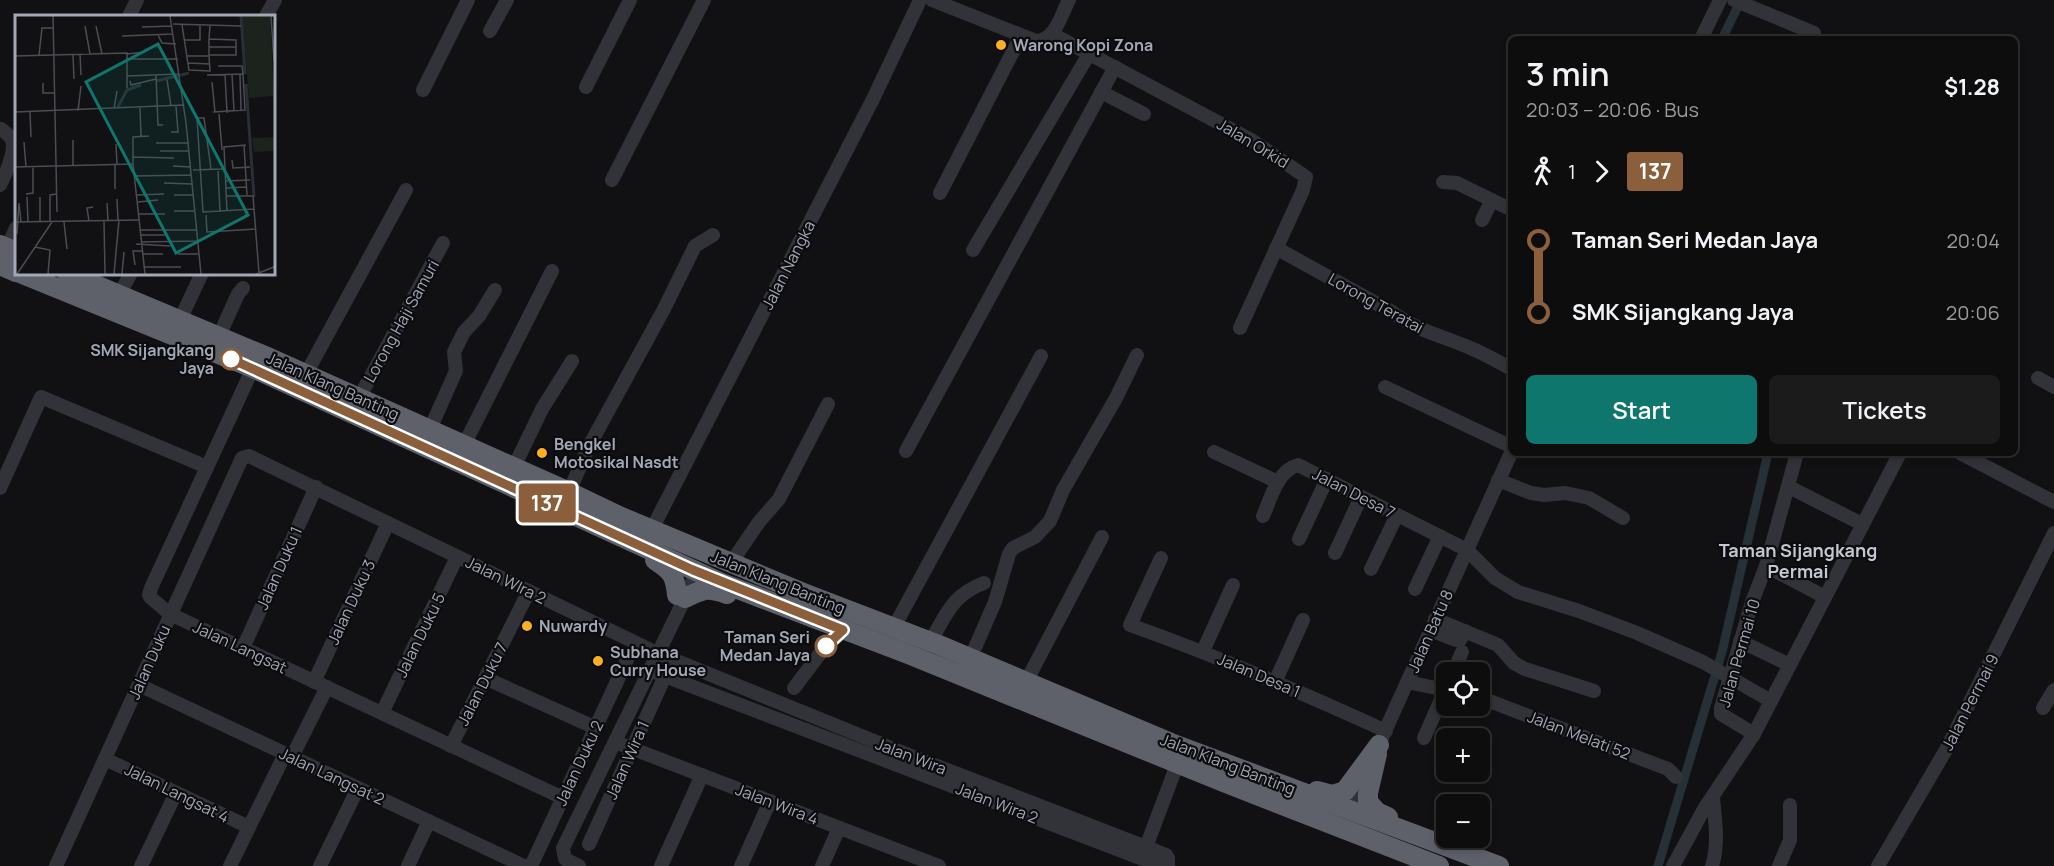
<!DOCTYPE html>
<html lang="en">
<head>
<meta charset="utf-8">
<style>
	body { margin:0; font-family:Manrope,sans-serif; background:#1b1b1c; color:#f1f3f6; height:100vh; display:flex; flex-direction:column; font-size:22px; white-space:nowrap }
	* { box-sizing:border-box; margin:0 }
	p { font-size:20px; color:#9a9c9e }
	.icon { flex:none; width:33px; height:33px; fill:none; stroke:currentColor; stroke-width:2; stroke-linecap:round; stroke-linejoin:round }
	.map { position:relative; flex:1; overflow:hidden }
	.drawer { position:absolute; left:1508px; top:36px; width:510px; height:420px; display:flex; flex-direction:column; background:#0d0d0e; border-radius:9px; box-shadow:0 3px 9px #0003,0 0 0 2px #2d2d2e }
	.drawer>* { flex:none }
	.badge { padding:0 12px; border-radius:4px; font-size:21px; line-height:39px }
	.controls { position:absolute; left:1436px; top:662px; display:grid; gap:12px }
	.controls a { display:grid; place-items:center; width:54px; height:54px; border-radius:9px; background:#0d0d0e; box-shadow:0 3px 9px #0003,0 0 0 2px #2d2d2e; font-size:30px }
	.map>.badge { position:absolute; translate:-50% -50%; box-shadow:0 0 0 3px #fff }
	.legs { display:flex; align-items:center; gap:9px; height:66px; padding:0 18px; font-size:20px }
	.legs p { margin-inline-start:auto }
	.headline { display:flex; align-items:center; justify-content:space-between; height:102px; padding:0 18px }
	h1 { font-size:33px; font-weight:600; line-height:45px }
	.button { display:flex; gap:12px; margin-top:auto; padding:12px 18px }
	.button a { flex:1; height:69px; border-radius:9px; background:#0f766e; color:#fff; font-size:24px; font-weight:600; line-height:69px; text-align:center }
	.button a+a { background:#1b1b1c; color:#f1f3f6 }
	ul { padding:0 18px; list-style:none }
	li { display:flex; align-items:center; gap:21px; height:72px; font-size:22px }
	li i { display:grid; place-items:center; width:9px; height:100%; margin:0 8px; background:currentColor }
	li i::after { content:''; width:15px; height:15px; margin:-8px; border:4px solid; border-radius:50%; background:#0d0d0e }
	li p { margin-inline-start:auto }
	li:first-child i { background:linear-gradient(#0000 50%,currentColor 0) }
	li:last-child i { background:linear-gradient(currentColor 50%,#0000 0) }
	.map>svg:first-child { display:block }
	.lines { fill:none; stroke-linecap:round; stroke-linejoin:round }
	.canal { stroke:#273037; stroke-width:9 }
	.minor { stroke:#323338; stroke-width:14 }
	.highway { stroke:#5e616a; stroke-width:20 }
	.line-1-casing { stroke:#fff; stroke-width:14 }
	.line-1 { stroke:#8b5e3c; stroke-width:9 }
	.poi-dot { fill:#fbaf22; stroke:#0c0c0e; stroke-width:2 }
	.stop-1-dot { fill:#fff; stroke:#8b5e3c; stroke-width:3 }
	.labels { text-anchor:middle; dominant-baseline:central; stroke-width:4.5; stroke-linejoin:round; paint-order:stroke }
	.poi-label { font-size:16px; font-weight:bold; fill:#a2a8b5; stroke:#0c0c0e; text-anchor:start }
	.street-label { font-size:16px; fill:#a2a8b5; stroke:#0c0c0e }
	.stop-label { font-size:16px; font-weight:bold; fill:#a2a8b5; stroke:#0c0c0e; text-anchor:end }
	.neighbourhood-label { font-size:18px; font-weight:bold; fill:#c3c7d0; stroke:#0c0c0e }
	.inset-river { fill:none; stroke:#273037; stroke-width:3 }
	.inset-road { fill:none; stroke:#4b4d54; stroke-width:1.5 }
	.view { fill:#0f766e; fill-opacity:0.15; stroke:#0f766e; stroke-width:3 }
	.inset-edge { fill:none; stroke:#a2a8b5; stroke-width:3 }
</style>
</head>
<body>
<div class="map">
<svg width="2054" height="866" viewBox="0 0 2054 866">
	<rect width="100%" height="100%" fill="#111113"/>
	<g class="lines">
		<g class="canal">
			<polyline points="1722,39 1741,0"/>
			<polyline points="1658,866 1722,652 1768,453"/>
		</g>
		<g class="minor">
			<path d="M932,0l104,41c19,0 25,-26 33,-41"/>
			<polyline points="1734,0 1814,33"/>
			<polyline points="129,16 137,0"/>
			<polyline points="266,16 275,0"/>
			<polyline points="490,31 507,0"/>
			<polyline points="1052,34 1253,141 1306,177 1303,190 1240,328"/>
			<polyline points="1701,39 1720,0"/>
			<polyline points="586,87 630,0"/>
			<polyline points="423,90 468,0"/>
			<polyline points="1101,92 1144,114"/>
			<polyline points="612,180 704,0"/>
			<polyline points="1443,182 1457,183 1510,209"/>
			<path d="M0,185c6,-12 16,-32 12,-45 -2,-5 -7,-8 -11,-11"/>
			<polyline points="940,193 1021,36"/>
			<polyline points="1482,220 1492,200"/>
			<polyline points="7,248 16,228"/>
			<path d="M1276,248l116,64c24,18 50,24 76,35 15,6 29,14 42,21"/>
			<polyline points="973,250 1089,54"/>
			<polyline points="119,295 131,273"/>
			<polyline points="180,320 202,273"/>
			<polyline points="219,336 238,294 243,288"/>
			<polyline points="253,368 151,588 149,595 151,598 170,614 563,798"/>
			<polyline points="306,374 406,190"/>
			<polyline points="2038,378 2054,387"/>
			<polyline points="1385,387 1510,446"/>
			<polyline points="359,398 443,243"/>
			<polyline points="430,429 456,371 454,352 464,332 479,316 495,290"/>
			<polyline points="464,445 552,271"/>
			<polyline points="906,451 1115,67"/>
			<polyline points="1214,452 1278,482"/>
			<polyline points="1960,453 2054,502"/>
			<polyline points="514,467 542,409 572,361"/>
			<polyline points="1498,480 1531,493 1544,495 1565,493 1589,498 1623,518"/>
			<polyline points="1789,487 1862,524"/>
			<polyline points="0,488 41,397 207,467"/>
			<polyline points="569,492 588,448 664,309 695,246 713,235"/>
			<path d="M1263,516c8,-18 14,-45 35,-51l169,85 28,28 23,14 61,19 58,22 66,29 68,39"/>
			<polyline points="652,529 873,99 920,0"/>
			<polyline points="1299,539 1327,479"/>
			<polyline points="1335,553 1361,497"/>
			<path d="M1161,558l-31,67c87,31 171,67 256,106"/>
			<polyline points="731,563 759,522 779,499 828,404"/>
			<polyline points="1766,566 1825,597"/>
			<polyline points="1371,569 1397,515"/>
			<polyline points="1415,589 1440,536"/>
			<polyline points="1435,619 1498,645 1514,663 1525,669 1594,691"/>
			<polyline points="893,629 1041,356"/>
			<polyline points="1430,630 1456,640 1460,640 1465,631"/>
			<polyline points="1740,641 1790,665"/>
			<path d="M930,642c17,-28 22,-47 54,-59"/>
			<polyline points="243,648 316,487"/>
			<polyline points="1203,651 1233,585"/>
			<polyline points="970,659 995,602 1009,554 1013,548 1035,537 1050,521 1063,490 1116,398 1137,355"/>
			<polyline points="649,670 1161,866"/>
			<polyline points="1453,672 1462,652"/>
			<polyline points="485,678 596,728"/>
			<polyline points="314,682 388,523"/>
			<polyline points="1026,682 1102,537"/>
			<polyline points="1275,682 1303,620"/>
			<polyline points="1407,682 1446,690"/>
			<polyline points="139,685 524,866"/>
			<polyline points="794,688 825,647 843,631"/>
			<polyline points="1479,697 1668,769 1676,777"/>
			<polyline points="2043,708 2054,690"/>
			<polyline points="382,713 457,557"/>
			<polyline points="1754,734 1721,714 1721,708 1752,602 1766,566 1797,453"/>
			<polyline points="1424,738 1446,688"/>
			<polyline points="615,742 939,866"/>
			<polyline points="451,746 529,591"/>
			<polyline points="1375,753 1511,453"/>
			<polyline points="292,757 327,687"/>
			<polyline points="105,759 249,827"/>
			<polyline points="1348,809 1364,776"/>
			<polyline points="589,844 665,676"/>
			<polyline points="1146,847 1178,762"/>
			<polyline points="56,866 242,458 249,456 657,653 901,752 1146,847 1166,855 1168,858 1168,866"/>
			<polyline points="141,866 176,793"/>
			<polyline points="230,866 285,754"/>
			<polyline points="320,866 358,788"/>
			<polyline points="408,866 429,821"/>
			<polyline points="531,866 627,660"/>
			<polyline points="579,866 565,859 563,848 685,598 695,576 693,570"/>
			<polyline points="661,866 702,775"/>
			<polyline points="741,866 770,801"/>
			<polyline points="822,866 839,828"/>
			<polyline points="1673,866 1704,809 1754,734 1900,453"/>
			<path d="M1712,866c7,-22 3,-46 1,-68"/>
			<polyline points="1779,866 1790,840 1790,805"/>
			<polyline points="1878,866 1947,748 2054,533"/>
		</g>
		<g class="highway">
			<polyline points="0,245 16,252"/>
			<polyline points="0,265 16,272"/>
			<polyline points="20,273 253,368 722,583 908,654 1226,783 1439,866"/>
			<polyline points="67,273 265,356 569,492 619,516 801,592 939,645 1171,743 1499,866"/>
			<path d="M655,560c17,11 20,15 22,35"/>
			<path d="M685,598c18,-9 22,-11 42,-4"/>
			<polyline points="1377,754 1368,793 1368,802 1377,812 1388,817"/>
			<polyline points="1317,791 1332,795 1345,791 1379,745"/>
		</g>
	</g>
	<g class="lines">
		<g class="line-1-casing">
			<polyline id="line-1" points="231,359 693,570 843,630 826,646"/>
		</g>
		<use href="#line-1" class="line-1"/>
	</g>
	<g class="poi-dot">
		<circle cx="1001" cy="45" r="6"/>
		<circle cx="542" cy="453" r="6"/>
		<circle cx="527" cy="626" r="6"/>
		<circle cx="598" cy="661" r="6"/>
	</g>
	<g class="stop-1-dot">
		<circle cx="231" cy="359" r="10"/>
		<circle cx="826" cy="646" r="10"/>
	</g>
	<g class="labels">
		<g class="poi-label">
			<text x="1013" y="45">Warong Kopi Zona</text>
			<text x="554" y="444">Bengkel<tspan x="554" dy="18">Motosikal Nasdt</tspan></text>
			<text x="539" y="626">Nuwardy</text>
			<text x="610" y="652">Subhana<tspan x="610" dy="18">Curry House</tspan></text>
		</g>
		<g class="street-label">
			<text transform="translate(1253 143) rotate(31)">Jalan Orkid</text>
			<text transform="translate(788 265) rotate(-63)">Jalan Nangka</text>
			<text transform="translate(1376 303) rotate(29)">Lorong Teratai</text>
			<text transform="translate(401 321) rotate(-61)">Lorong Haji Samuri</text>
			<text transform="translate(333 386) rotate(24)">Jalan Klang Banting</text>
			<text transform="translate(1354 493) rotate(27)">Jalan Desa 7</text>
			<text transform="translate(279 568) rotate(-66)">Jalan Duku 1</text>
			<text transform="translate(506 580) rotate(26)">Jalan WIra 2</text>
			<text transform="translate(778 582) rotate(22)">Jalan Klang Banting</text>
			<text transform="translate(351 602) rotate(-65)">Jalan Duku 3</text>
			<text transform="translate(1430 631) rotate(-66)">Jalan Batu 8</text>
			<text transform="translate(420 635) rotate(-64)">Jalan Duku 5</text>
			<text transform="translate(240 647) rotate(25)">Jalan Langsat</text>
			<text transform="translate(1739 653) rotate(-74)">Jalan Permai 10</text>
			<text transform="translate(149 662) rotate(-66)">Jalan Duku</text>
			<text transform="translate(1259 675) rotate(23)">Jalan Desa 1</text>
			<text transform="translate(482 684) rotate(-63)">Jalan Duku 7</text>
			<text transform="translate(1970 702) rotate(-63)">Jalan Permai 9</text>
			<text transform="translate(1579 735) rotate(21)">Jalan Melati 52</text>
			<text transform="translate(911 756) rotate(21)">Jalan Wira</text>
			<text transform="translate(627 760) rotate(-66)">Jalan Wira 1</text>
			<text transform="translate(579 763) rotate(-65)">Jalan Duku 2</text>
			<text transform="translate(1228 764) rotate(21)">Jalan Klang Banting</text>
			<text transform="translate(332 776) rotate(25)">Jalan Langsat 2</text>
			<text transform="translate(177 793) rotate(26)">Jalan Langsat 4</text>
			<text transform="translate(997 803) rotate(21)">Jalan Wira 2</text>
			<text transform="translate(777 804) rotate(21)">Jalan Wira 4</text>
		</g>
		<g class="stop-label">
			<text x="214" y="350">SMK Sijangkang<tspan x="214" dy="18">Jaya</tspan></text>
			<text x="810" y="637">Taman Seri<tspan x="810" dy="18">Medan Jaya</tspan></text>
		</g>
		<g class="neighbourhood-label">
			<text x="1798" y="550">Taman Sijangkang<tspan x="1798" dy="21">Permai</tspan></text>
		</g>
	</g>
	<g transform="translate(15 15)">
		<rect width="260" height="260" fill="#111113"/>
		<path d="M227,1h28l4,80 -25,2zM259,122v14l-20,1 -2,-14z" fill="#1c231c"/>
		<path class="inset-river" d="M226,1l4,58M141,66l33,-8M231,69l8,113M103,92l9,-17 14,-5"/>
		<path class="inset-road" d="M38,1l4,196M155,1l16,107 15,151M256,1l3,45M158,9l68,2M167,10l7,45 21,1 -1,-15h-22M70,11l5,28M81,11l6,28M127,12l30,-1M143,20l4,8 14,1M107,21l50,-2M194,24l27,1v15h-27v-16l1,-14M169,25h16v-15M194,32h27M65,39l1,21M112,39l18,-2M24,40l3,-27h11M58,40l1,24M0,41l112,-3v35M112,44h51M173,48l22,1M203,51h24l1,8M210,59l2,39M217,59l2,37M225,59l1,36M141,60l2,50h5M192,60l36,-1 2,36 -32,2M112,61l51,-2M152,65l4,26M115,66l1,4 25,-6M197,67l3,30M28,68v10h11M125,93l1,28M99,94l3,-18M63,96l3,-25M0,97l169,-7M15,97l1,25M204,99l3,36M182,103l6,94 51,-3M182,103h7l7,51M156,117h7l-2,-26M58,125v26M9,127l2,25M141,128h32M101,129l1,21M229,130l3,50M145,136h29M118,142l41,1M217,145l1,8 17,-1M118,149v-27l16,-1M100,150v24M158,151l18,1M0,152l118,-3 12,110M178,155l29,-1v-5M203,156l2,41M120,161l56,-1M210,166l25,-1M149,168l28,1M211,173l21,-1M11,179l7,-1v-26M122,180l27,-1M159,180h19M211,181h27l6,77M12,182l1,25M102,184l1,21M123,187l20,-2M92,188l1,18M159,196h20M212,196l-3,-64 22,-2M124,199h26M191,200l1,17 49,-3M74,206l-2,-13 6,-1M89,206l1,53M0,207l125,-2M25,207v-25M35,207v-27l6,-1M49,207l3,27M126,215h55M2,219l2,-31 2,19M126,220h24M127,227l55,-1M121,229l34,2M20,232l15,3 -2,24M128,239h20M163,239h20M120,250l-2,-14h10M129,252h37M2,259l35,-52M99,259l5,-54M107,259l2,-22M241,259l18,-7"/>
		<path class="view" d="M143,29l90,171 -72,38 -90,-171z"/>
		<rect width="260" height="260" class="inset-edge"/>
	</g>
</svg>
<div class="controls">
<a><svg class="icon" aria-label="locate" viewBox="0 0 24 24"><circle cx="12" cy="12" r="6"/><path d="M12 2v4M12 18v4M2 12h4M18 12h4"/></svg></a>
<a>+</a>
<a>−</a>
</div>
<b class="badge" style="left:547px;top:503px;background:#8b5e3c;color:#fff">137</b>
<section class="drawer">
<div class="headline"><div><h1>3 min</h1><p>20:03 – 20:06 · Bus</p></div><b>$1.28</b></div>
<div class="legs"><svg class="icon" aria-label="walk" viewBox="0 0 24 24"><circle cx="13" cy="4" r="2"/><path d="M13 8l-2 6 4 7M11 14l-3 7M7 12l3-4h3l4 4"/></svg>1<svg class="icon" aria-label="forward" viewBox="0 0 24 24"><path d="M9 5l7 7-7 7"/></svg><b class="badge" style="background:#8b5e3c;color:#fff">137</b></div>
<ul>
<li><i style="color:#8b5e3c"></i><b>Taman Seri Medan Jaya</b><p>20:04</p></li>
<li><i style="color:#8b5e3c"></i><b>SMK Sijangkang Jaya</b><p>20:06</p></li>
</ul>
<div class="button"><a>Start</a><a>Tickets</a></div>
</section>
</div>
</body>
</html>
